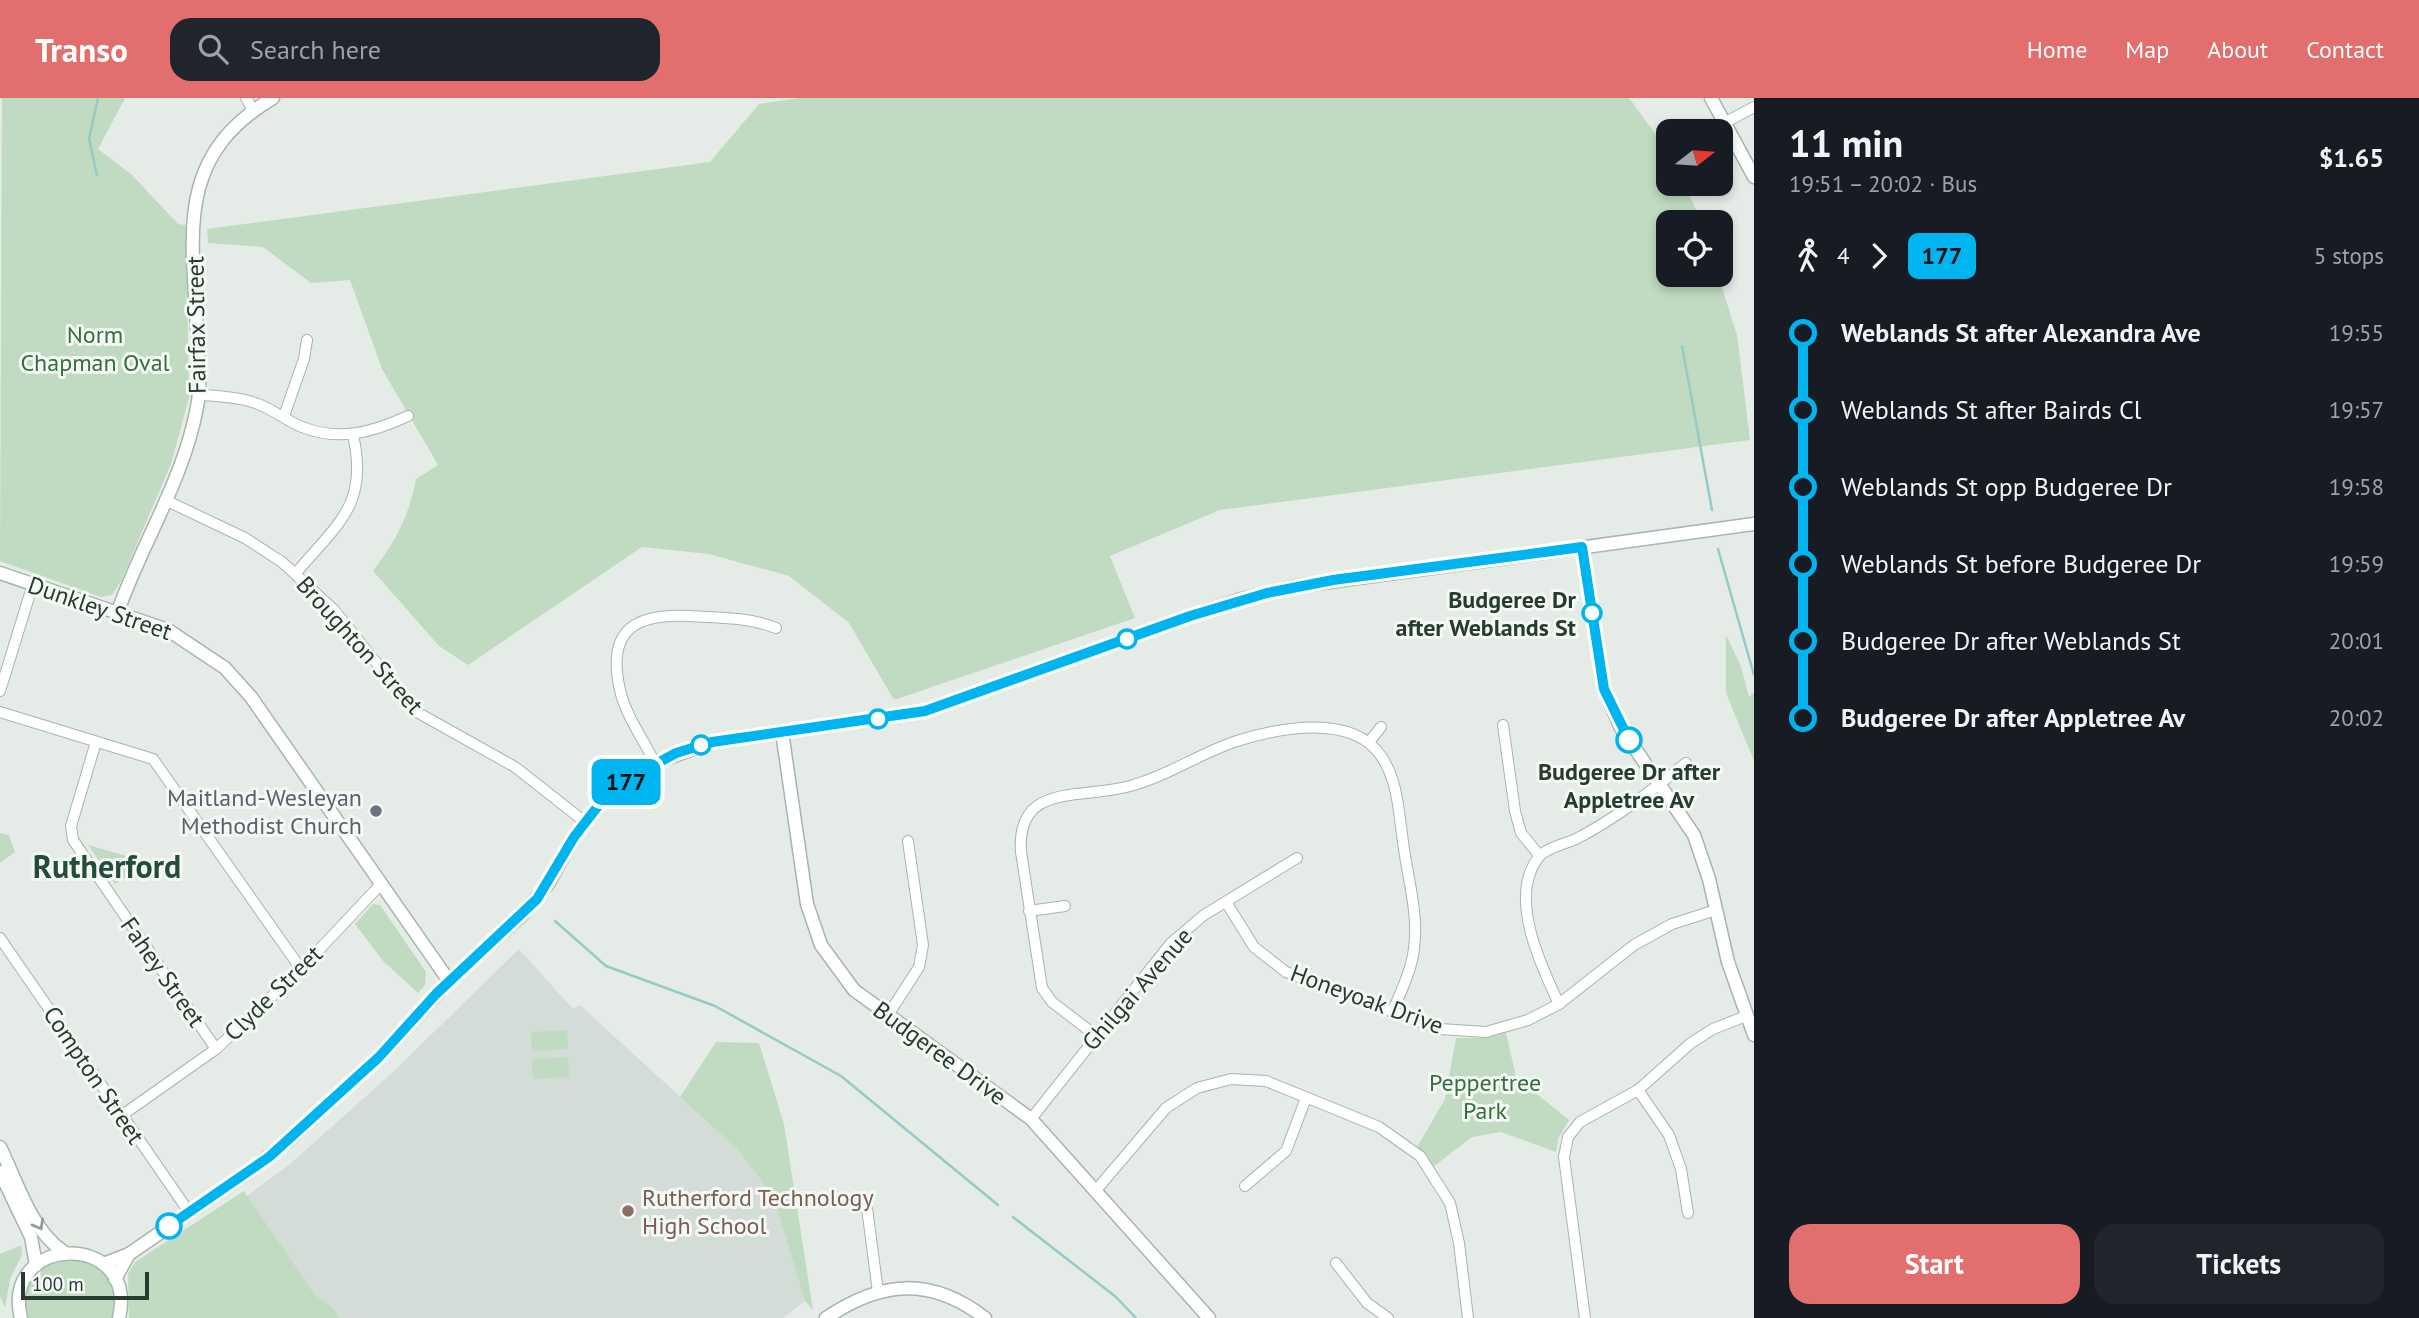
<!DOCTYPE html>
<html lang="en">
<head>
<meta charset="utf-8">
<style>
	body { margin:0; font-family:"PT Sans",sans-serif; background:#20242c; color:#f1f3f6; height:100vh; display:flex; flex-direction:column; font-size:26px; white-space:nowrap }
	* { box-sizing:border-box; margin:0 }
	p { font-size:23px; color:#9ea1a6 }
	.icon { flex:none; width:38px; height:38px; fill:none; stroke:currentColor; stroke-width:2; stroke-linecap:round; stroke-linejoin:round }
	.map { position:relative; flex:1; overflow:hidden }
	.details { display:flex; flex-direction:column; background:#171b24; width:665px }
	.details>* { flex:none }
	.badge { padding:0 14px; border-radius:10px; font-size:24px; line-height:46px }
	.needle { width:46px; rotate:73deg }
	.controls { position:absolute; left:1656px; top:21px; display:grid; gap:14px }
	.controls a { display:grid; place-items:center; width:77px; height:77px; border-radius:14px; background:#171b24; box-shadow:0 4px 10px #0003; font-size:35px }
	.scale { position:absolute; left:21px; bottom:18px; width:128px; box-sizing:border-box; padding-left:7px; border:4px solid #263c31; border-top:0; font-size:19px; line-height:24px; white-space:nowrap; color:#263c31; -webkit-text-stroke:5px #f5f9f6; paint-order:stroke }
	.map>.badge { position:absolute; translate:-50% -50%; box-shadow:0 0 0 4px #fff }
	.legs { display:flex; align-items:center; gap:10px; height:77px; padding:0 35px; font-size:23px }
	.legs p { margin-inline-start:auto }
	.head { display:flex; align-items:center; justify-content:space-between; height:119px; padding:0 35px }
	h1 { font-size:38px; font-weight:800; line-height:52px }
	.action { display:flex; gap:14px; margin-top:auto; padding:14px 35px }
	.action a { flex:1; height:80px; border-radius:21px; background:#e26e6d; color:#fff; font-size:28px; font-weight:800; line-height:80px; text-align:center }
	.action a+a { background:#20242c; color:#f1f3f6 }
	ul { padding:0 35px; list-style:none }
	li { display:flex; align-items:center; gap:24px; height:77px; font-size:26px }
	li i { display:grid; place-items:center; width:10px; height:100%; margin:0 9px; background:currentColor }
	li i::after { content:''; width:18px; height:18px; margin:-9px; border:5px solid; border-radius:50%; background:#171b24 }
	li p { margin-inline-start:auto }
	li:first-child i { background:linear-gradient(#0000 50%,currentColor 0) }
	li:last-child i { background:linear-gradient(currentColor 50%,#0000 0) }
	header { display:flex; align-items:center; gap:42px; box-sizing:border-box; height:98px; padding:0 35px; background:#e26e6d; color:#fff }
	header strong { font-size:33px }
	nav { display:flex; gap:38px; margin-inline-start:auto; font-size:24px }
	.search { width:490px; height:63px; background:#20242c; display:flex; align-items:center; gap:18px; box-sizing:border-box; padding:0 24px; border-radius:21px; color:#9ea1a6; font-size:26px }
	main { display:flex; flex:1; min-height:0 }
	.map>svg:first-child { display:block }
	.built { fill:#d3dcd6 }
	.green { fill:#c0dbc1 }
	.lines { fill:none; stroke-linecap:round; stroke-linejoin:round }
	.stream { stroke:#94cbc6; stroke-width:2.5 }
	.minor-casing { stroke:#a8b4ad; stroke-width:12 }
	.tertiary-casing { stroke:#a8b4ad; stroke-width:15 }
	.secondary-casing { stroke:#a4b7ac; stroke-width:15 }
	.minor { stroke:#fff; stroke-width:10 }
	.tertiary { stroke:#fff; stroke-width:12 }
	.secondary { stroke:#fff; stroke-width:12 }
	.oneway { stroke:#929e98 }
	.line-1-casing { stroke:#fff; stroke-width:16 }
	.line-1 { stroke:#00b5ef; stroke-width:10 }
	.stop-1-dot { fill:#fff; stroke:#00b5ef; stroke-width:3.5 }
	.worship-dot { fill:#6b7280; stroke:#f5f9f6; stroke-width:2.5 }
	.education-dot { fill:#8d6e63; stroke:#f5f9f6; stroke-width:2.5 }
	.labels { text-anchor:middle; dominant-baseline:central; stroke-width:6; stroke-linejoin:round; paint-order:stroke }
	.street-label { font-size:24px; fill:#263c31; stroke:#f5f9f6 }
	.park-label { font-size:24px; fill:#356f3d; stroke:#f5f9f6 }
	.stop-label { font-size:24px; font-weight:bold; fill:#263c31; stroke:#f5f9f6; text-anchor:end }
	.worship-label { font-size:24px; fill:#5b616d; stroke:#f5f9f6; text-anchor:end }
	.education-label { font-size:24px; fill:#785e54; stroke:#f5f9f6; text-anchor:start }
	.district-label { font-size:32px; font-weight:bold; fill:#244c39; stroke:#f5f9f6 }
</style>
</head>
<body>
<header>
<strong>Transo</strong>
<div class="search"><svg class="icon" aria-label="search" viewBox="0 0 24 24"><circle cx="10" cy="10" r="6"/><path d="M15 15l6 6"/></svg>Search here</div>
<nav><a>Home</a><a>Map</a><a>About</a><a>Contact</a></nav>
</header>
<main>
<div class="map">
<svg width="1754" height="1220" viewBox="0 0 1754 1220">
	<rect width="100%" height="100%" fill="#e5ece7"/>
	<polygon class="built" points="519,851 573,911 580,907 736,1050 773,1098 805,1203 783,1220 339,1220 334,1210 315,1197 247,1098 290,1066 393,974"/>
	<g class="green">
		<polygon points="2,0 125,0 98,51 132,77 178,126 186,127 189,300 171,366 121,483 112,497 101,499 0,463"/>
		<path d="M799,0h830l39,53v33h16l18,38h-34v53h50l19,60 13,105 -530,70 -110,46 25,62 -241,82 -45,-77 -60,-47 -80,-22 -67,-7 -174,118 -29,-19 -66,-75c24,-32 35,-53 43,-92l22,-14 -56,-96 -32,-89 -39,3 -48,-36 -55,-4 -1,-14 503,-67 49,-58z"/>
		<polygon points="1726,537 1741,568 1749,599 1754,594 1754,663 1726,595"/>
		<polygon points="0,735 9,737 15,754 0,765"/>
		<polygon points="88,747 148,764 115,786"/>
		<polygon points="373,806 380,807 426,874 425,887 418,895 383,863 355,826"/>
		<polygon points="567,932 568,951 532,953 531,934"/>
		<polygon points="1506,935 1516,979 1569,1022 1558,1041 1556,1054 1501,1034 1472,1039 1433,1069 1417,1049 1445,1001 1456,940 1480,940"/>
		<polygon points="716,944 759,945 784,1026 813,1212 805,1203 773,1098 736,1050 680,999"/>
		<polygon points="568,959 569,979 533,981 532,961"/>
		<polygon points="244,1093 315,1197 334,1210 339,1220 129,1220 128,1176 135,1164"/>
		<polygon points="21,1147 22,1157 10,1181 5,1210 0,1198 0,1156"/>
		<path d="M79,1158c25,14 47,29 34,62h-86c-3,-20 0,-50 23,-59 9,-2 20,-2 29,-3z"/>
	</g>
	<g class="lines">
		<g class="stream">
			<polyline points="97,77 89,41 98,0"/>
			<polyline points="1682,248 1712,412"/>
			<polyline points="1718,451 1754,577"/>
			<polyline points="555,823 606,868 715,908 841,978 998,1107"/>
			<polyline points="1013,1119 1116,1199 1136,1220"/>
		</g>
		<g class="minor-casing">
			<g id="minor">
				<polyline points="246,0 253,12"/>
				<polyline points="1726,24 1754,9"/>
				<path d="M199,297c19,1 41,2 59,9 16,6 29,17 44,23 38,15 71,5 106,-11"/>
				<polyline points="284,318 304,261 307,242"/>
				<polyline points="165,402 245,440 282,464 334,512 415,613 515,669 585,724"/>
				<path d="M296,475c42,-50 73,-68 57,-138"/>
				<polyline points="0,593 33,486"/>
				<polyline points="0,614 153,661 301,871"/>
				<polyline points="1503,627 1515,713 1521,735 1539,757"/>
				<polyline points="96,644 71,728 73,742 216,951"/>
				<polyline points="1369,644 1381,629"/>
				<path d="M655,665c-11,-22 -30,-49 -35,-73 -14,-61 16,-77 70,-74 30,2 58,1 86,12"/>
				<polyline points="1226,804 1254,849 1286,874 1440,931 1486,934 1528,922 1559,906 1634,847 1672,826 1716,812"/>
				<polyline points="1029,813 1065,808"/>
				<polyline points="0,840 189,1114"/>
				<path d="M1559,906c-18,-38 -51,-107 -21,-146 7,-10 27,-14 38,-19 39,-20 75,-48 110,-76"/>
				<polyline points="888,917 919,869 923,847 908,743"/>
				<path d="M1095,937l-43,-33 -10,-14 -21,-136c-5,-71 62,-52 109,-66 38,-10 70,-33 107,-45 41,-13 115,-28 144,15 17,24 18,58 22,86 4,33 16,73 11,106 -2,22 -14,45 -22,65"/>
				<polyline points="1638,992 1669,1037 1681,1071 1688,1115"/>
				<polyline points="121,1018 216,951 301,871 381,786"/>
				<polyline points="1031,1021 1171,845 1204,817 1297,760"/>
				<polyline points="1245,1088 1286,1053 1306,1000"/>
				<polyline points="1097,1091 1166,1010 1197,990 1231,981 1266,983 1379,1029 1420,1058 1450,1105 1459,1145 1468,1220"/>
				<polyline points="867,1110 878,1194"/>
				<polyline points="1336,1165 1367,1205 1388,1220"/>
				<polyline points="1585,1220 1564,1059 1568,1039 1580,1024 1638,992 1691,945 1713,931 1746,918"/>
			</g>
		</g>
		<g class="tertiary-casing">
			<g id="tertiary">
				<polyline points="1582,449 1604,591 1621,630 1694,737 1709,781 1728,864 1754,937"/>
				<polyline points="0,475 168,532 225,570 251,599 449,883"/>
				<path d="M118,513c24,-68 66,-132 79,-204 4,-19 2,-39 1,-58 -3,-104 -30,-189 75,-251"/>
				<polyline points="782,634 807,806 821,847 854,892 1031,1021 1209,1220"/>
				<polyline points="103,1166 129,1156 247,1075 289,1042 386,952 449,883 522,817 548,786 574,739 598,708 634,678 655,665 712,644 925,613 1190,518 1242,501 1293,489 1754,426"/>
				<polyline points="115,1181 129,1156"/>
				<path d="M826,1220c55,-37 104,-42 159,0"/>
			</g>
		</g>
		<g class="secondary-casing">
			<g id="secondary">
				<polyline points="1711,0 1754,79"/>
				<path d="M0,1049c17,34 31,84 64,105"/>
				<polyline points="0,1074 31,1139 36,1167"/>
				<path d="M21,1220c-21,-84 118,-88 98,0"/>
			</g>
		</g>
		<use href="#minor" class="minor"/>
		<use href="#tertiary" class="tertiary"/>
		<use href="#secondary" class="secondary"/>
	</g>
	<defs><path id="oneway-chevron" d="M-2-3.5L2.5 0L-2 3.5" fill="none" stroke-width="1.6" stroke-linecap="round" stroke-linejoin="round" transform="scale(1.75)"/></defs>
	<use class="oneway" href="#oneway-chevron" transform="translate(39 1127) rotate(61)"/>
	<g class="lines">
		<g class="line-1-casing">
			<polyline id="line-1" points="169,1128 269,1059 379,959 436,896 537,801 574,739 598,708 634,678 676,655 712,644 925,613 1190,518 1267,495 1333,482 1582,449 1604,591 1629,642"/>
		</g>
		<use href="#line-1" class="line-1"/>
	</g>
	<g class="stop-1-dot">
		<circle cx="1592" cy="515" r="9"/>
		<circle cx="1127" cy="541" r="9"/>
		<circle cx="878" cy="621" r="9"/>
		<circle cx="1629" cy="642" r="12"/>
		<circle cx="701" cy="647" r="9"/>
		<circle cx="169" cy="1128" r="12"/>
	</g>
	<circle class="worship-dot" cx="376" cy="713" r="7"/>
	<circle class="education-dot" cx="628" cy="1113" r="7"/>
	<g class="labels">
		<g class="street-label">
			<text transform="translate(196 227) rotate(-91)">Fairfax Street</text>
			<text transform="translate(100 510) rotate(19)">Dunkley Street</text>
			<text transform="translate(360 547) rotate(48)">Broughton Street</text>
			<text transform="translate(163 874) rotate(55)">Fahey Street</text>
			<text transform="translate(1137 891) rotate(-49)">Ghilgai Avenue</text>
			<text transform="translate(273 895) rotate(-44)">Clyde Street</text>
			<text transform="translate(1367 901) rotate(20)">Honeyoak Drive</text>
			<text transform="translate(940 955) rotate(36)">Budgeree Drive</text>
			<text transform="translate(94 977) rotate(56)">Compton Street</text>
		</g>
		<g class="park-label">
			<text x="95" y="236">Norm<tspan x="95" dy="28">Chapman Oval</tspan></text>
			<text x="1485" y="984">Peppertree<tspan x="1485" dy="28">Park</tspan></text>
		</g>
		<g class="stop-label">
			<text x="1576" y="501">Budgeree Dr<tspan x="1576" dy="28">after Weblands St</tspan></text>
			<text x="1629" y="673" text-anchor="middle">Budgeree Dr after<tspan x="1629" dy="28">Appletree Av</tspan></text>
		</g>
		<g class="worship-label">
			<text x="362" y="699">Maitland-Wesleyan<tspan x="362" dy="28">Methodist Church</tspan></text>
		</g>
		<g class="education-label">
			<text x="642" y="1099">Rutherford Technology<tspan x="642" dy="28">High School</tspan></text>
		</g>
		<g class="district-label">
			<text x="107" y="768">Rutherford</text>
		</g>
	</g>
</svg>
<div class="controls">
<a><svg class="needle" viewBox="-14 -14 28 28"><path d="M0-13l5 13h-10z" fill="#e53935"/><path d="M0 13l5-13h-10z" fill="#9ea1a6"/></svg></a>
<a><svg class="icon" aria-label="locate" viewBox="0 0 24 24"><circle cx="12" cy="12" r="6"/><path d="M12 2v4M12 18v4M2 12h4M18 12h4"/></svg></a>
</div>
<div class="scale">100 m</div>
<b class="badge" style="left:626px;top:684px;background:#00b5ef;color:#111">177</b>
</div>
<section class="details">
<div class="head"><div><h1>11 min</h1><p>19:51 – 20:02 · Bus</p></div><b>$1.65</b></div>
<div class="legs"><svg class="icon" aria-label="walk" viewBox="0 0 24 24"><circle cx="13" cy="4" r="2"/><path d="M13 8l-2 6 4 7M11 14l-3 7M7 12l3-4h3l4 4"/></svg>4<svg class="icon" aria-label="forward" viewBox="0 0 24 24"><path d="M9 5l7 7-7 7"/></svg><b class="badge" style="background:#00b5ef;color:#111">177</b><p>5 stops</p></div>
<ul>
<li><i style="color:#00b5ef"></i><b>Weblands St after Alexandra Ave</b><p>19:55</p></li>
<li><i style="color:#00b5ef"></i><span>Weblands St after Bairds Cl</span><p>19:57</p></li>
<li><i style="color:#00b5ef"></i><span>Weblands St opp Budgeree Dr</span><p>19:58</p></li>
<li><i style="color:#00b5ef"></i><span>Weblands St before Budgeree Dr</span><p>19:59</p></li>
<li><i style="color:#00b5ef"></i><span>Budgeree Dr after Weblands St</span><p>20:01</p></li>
<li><i style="color:#00b5ef"></i><b>Budgeree Dr after Appletree Av</b><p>20:02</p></li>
</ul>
<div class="action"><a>Start</a><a>Tickets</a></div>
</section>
</main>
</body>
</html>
